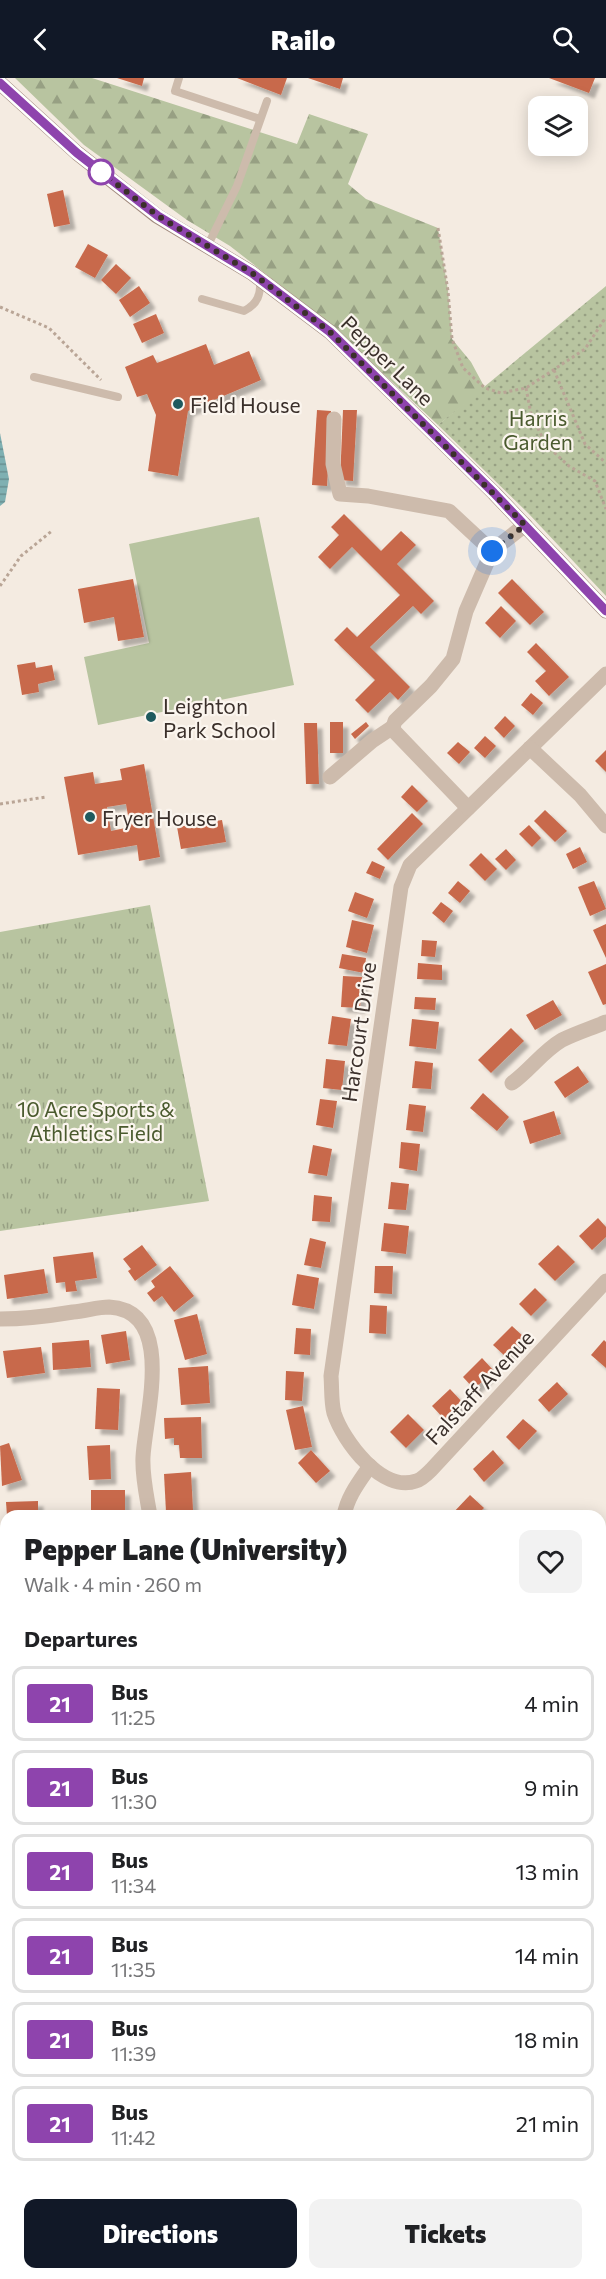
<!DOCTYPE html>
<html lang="en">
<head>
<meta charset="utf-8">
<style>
	body { margin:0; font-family:Commissioner,sans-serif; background:#f2f2f2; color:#202124; height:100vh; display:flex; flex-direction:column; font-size:22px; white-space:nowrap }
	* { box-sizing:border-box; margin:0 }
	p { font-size:20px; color:#757577 }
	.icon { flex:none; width:33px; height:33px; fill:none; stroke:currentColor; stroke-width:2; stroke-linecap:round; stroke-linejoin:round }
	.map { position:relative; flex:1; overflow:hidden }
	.side { position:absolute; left:0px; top:1432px; width:606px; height:770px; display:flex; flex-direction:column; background:#fff; border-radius:18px 18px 0 0; box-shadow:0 3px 15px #0003 }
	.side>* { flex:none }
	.badge { padding:0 12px; border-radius:4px; font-size:21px; line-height:39px }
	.buttons { position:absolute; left:528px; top:18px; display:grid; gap:12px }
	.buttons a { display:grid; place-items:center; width:60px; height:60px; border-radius:12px; background:#fff; box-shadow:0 3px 15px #0003; font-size:30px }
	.you { position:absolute; width:30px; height:30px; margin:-15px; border:4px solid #fff; border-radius:50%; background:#1a73e8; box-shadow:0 0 0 9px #1a73e833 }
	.map>.badge { position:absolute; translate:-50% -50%; box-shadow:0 0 0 3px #fff }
	h2 { padding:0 24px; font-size:22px; line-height:54px }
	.round { display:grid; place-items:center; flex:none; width:63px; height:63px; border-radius:12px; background:#f2f2f2 }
	.head { display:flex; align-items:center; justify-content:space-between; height:102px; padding:0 24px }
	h1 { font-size:28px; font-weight:800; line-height:45px }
	.button { display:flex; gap:12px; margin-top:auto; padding:12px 24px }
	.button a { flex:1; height:69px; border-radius:12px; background:#111827; color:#fff; font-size:24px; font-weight:800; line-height:69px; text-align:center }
	.button a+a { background:#f2f2f2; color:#202124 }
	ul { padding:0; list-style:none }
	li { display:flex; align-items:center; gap:18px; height:75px; margin:0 12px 9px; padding:0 12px; border:3px solid #e0e0e0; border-radius:12px }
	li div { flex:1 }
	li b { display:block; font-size:22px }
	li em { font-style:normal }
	li .badge { min-width:66px; font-weight:700; text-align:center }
	header { display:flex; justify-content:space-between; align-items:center; height:78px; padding:0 24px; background:#111827; color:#fff; font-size:27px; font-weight:800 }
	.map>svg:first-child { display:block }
	.grass { fill:#b8c4a0 }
	.forest { fill:url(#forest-firs) }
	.park { fill:url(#park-tufts) }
	.garden { fill:url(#garden-dots) }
	.water { fill:url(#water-rules) }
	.building { fill:#c8694b; fill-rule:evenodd; filter:url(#shadow) }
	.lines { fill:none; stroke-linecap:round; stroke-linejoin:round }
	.path { stroke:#b9a596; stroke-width:3; stroke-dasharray:3 3; stroke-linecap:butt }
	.lane { stroke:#cdbbac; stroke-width:8 }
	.street { stroke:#cdbbac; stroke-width:15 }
	.secondary { stroke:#a18a7d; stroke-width:15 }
	.line-casing { stroke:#fff; stroke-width:14 }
	.line { stroke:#8e44ad; stroke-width:9 }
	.walk { stroke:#3b302b; stroke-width:6; stroke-dasharray:0 10.8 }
	.stop-dot { fill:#fff; stroke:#8e44ad; stroke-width:3 }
	.poi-dot { fill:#1f5a5e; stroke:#fbf5ee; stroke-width:2 }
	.labels { text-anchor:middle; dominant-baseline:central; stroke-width:4.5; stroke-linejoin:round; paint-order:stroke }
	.street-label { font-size:21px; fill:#3b302b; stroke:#fbf5ee }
	.poi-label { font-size:21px; fill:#3b302b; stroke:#fbf5ee; text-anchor:start }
	.park-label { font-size:21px; fill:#4a5a2e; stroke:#fbf5ee }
</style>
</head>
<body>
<header><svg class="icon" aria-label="back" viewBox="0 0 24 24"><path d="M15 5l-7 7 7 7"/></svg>Railo<svg class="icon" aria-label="search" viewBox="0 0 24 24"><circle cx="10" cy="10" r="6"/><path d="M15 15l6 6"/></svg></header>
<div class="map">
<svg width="606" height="2201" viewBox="0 0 606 2201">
	<defs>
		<pattern id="forest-firs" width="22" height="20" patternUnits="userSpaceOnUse" patternTransform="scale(1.5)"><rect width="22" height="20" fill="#b8c4a0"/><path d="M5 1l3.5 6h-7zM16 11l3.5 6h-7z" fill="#97a083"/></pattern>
		<pattern id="park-tufts" width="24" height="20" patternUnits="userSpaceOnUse" patternTransform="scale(1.5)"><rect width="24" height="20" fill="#b8c4a0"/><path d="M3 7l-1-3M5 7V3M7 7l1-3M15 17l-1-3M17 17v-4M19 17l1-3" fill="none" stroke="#97a083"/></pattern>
		<pattern id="garden-dots" width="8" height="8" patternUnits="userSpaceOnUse" patternTransform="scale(1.5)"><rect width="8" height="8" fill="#b8c4a0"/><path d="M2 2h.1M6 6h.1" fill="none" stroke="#97a083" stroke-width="1.8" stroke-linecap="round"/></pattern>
		<pattern id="water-rules" width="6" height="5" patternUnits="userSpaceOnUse" patternTransform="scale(1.5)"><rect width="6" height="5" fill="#7fb0b2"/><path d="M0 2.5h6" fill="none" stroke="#699091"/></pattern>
		<filter id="shadow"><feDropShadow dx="5.5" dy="5.5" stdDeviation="1.5" flood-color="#0004"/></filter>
	</defs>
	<rect width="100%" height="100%" fill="#f4ebe1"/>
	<polygon class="grass" points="259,439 294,607 98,647 84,579 149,565 129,466"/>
	<g class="forest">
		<polygon points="15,0 92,0 297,66 309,36 368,56 348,106 366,121 438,150 448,213 452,261 471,284 485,310 438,347 330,246 230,168 187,142 84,67"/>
		<polygon points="6,1483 6,1610 0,1614 0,1485"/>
		<polygon points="0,1698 6,1726 6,1766 0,1770"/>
		<polygon points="6,1813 6,1847 0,1849 0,1815"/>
	</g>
	<polygon class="park" points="150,827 209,1123 0,1153 0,854"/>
	<polygon class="garden" points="606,208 606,518 528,435 438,347"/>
	<polygon class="water" points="0,355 9,401 5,424 0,428"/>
	<g class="building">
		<polygon points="117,0 144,0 142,8"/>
		<polygon points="237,0 287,0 281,17"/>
		<polygon points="308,0 343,0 340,11"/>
		<polygon points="549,0 595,0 589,15"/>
		<polygon points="63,112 70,146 54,149 47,116"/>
		<polygon points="88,166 108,177 95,200 75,189"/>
		<polygon points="116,186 131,200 116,216 101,202"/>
		<polygon points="139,208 150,225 130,239 119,222"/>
		<polygon points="156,236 164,255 142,265 133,246"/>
		<polygon points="206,266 214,287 249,273 261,302 188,333 178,398 148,393 156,337 147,316 137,319 125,289 153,277 157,285"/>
		<polygon points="317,332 331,333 327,408 312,407"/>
		<polygon points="343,332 357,332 353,403 340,402"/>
		<polygon points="344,436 381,473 401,453 416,467 397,486 434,523 421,536 413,528 370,569 410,609 398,622 390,614 368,635 355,622 375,602 334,562 347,549 357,559 400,517 352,469 330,491 318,479 339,457 331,449"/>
		<polygon points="133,501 144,559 118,563 114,539 84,545 78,511"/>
		<polygon points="512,501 544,534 530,547 498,515"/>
		<polygon points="501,528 516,543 500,560 485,545"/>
		<polygon points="536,565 569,599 549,618 535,603 546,593 527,574"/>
		<polygon points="35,584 36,590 52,587 55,602 38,606 39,614 22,617 17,587"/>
		<polygon points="531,615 543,625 533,637 521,627"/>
		<polygon points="505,638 515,648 504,660 494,650"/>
		<rect x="330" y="644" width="13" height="31"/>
		<polygon points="366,644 369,648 355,661 351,656"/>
		<polygon points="304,645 317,645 319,706 306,706"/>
		<polygon points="485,658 496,668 485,680 474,670"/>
		<polygon points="458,664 470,674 459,686 447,675"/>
		<polygon points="606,672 606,694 595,683"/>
		<path d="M144,686l16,93 -21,4 -2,-16 -59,10 -14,-78 29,-5 2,12 27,-4 -2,-11zM126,726l4,23 -19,4 -4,-24z"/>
		<polygon points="412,707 428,723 417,734 401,719"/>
		<polygon points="545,732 567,753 555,764 534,743"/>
		<polygon points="412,735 423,746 388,782 377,771"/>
		<polygon points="222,742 226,764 181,771 177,749"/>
		<polygon points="529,747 541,760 532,769 519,756"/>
		<polygon points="580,769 587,784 573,791 566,776"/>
		<polygon points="506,771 516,782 506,792 495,781"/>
		<polygon points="481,775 497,791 485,803 469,787"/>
		<polygon points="372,783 385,789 380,801 366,795"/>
		<polygon points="458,803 470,813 460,825 448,815"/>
		<polygon points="594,803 606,831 590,838 578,809"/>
		<polygon points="355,814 374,821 367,840 348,833"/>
		<polygon points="441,824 453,833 444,845 432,835"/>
		<polygon points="352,842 374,847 367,875 346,869"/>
		<polygon points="606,846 606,880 593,852"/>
		<polygon points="422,862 437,863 435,879 421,878"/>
		<polygon points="342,876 366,880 364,895 339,890"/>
		<polygon points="418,885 442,887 442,902 417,901"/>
		<polygon points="606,886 606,926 603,927 588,894"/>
		<polygon points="343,898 362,899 360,930 341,929"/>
		<polygon points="415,919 436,920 435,932 414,931"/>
		<polygon points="553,922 562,937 535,952 526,937"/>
		<polygon points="332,938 351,941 347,968 328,966"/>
		<polygon points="412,941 439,944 436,971 409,968"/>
		<polygon points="511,950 524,963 491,995 478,982"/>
		<polygon points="326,981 345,983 342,1012 323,1010"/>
		<polygon points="415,983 433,985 431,1011 412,1010"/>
		<polygon points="578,988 589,1004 565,1020 554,1004"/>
		<polygon points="483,1015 509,1039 497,1053 470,1030"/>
		<polygon points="320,1021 337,1023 333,1050 316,1047"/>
		<polygon points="409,1026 426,1028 423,1054 406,1052"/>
		<polygon points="554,1033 561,1056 530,1066 523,1043"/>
		<polygon points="401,1064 420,1066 417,1093 399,1090"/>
		<polygon points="313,1067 332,1071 327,1098 308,1095"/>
		<polygon points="391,1104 409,1106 406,1132 388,1131"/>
		<polygon points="314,1117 332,1119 330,1144 312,1143"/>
		<polygon points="598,1140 606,1149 606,1159 592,1172 579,1158"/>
		<polygon points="384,1145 409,1148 406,1176 381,1173"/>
		<polygon points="310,1160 326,1164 321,1190 304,1187"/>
		<polygon points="142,1167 157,1187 135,1203 128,1193 131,1191 123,1181"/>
		<polygon points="558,1167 575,1184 555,1203 538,1186"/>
		<polygon points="93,1174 97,1200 75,1203 77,1213 66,1214 65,1204 56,1205 53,1179"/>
		<polygon points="170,1188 194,1218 174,1234 162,1218 154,1224 147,1215 155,1209 151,1203"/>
		<polygon points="375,1188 393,1188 392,1216 374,1215"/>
		<polygon points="44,1191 48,1215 7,1221 4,1197"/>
		<polygon points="297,1196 319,1200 314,1231 292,1227"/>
		<polygon points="535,1210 547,1222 531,1238 519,1226"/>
		<polygon points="370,1227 387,1228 386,1256 369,1255"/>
		<polygon points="197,1236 207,1276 185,1282 174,1242"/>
		<polygon points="512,1248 525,1260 506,1279 493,1267"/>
		<polygon points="296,1250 311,1251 310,1277 294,1276"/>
		<polygon points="126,1253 130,1282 106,1286 101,1257"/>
		<polygon points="89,1262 91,1289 53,1292 52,1265"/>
		<polygon points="604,1262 606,1264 606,1290 591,1277"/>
		<polygon points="41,1269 45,1295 7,1300 3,1273"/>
		<polygon points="482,1280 494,1293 474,1311 463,1299"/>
		<polygon points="208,1288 210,1325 181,1327 178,1290"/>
		<polygon points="286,1293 304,1294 302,1323 285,1322"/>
		<polygon points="557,1304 568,1316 549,1334 538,1322"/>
		<polygon points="97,1310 120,1311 118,1352 95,1351"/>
		<polygon points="450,1311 464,1326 446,1343 432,1328"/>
		<polygon points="303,1328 312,1369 295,1372 286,1332"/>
		<polygon points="408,1336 424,1352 406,1370 390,1354"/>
		<polygon points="201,1339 202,1380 180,1380 179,1367 174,1367 174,1360 165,1361 164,1340"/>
		<polygon points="523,1341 537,1353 519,1372 506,1359"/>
		<polygon points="9,1365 22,1402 2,1408 0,1368"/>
		<polygon points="110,1367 111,1401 89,1402 87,1368"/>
		<polygon points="311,1372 330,1393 316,1405 298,1385"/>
		<polygon points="493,1372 504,1385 484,1404 473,1391"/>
		<polygon points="191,1394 193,1432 166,1434 164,1396"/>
		<rect x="91" y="1412" width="34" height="26"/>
		<polygon points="470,1417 484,1430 476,1438 453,1438 451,1437"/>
		<polygon points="38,1423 38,1438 7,1438 6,1424"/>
		<polygon points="606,1520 606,1555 604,1557 600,1554 600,1529"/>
		<polygon points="6,1622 6,1649 3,1650 0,1624"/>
		<polygon points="606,1743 606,1770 600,1767 600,1754"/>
		<polygon points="6,1882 6,1909 3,1911 0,1905 0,1886"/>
		<polygon points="5,2040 6,2057 0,2060 0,2042"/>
		<polygon points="604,2062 606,2062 606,2120 602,2120"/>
		<polygon points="21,2196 45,2196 48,2201 12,2201"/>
		<polygon points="86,2196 106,2196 104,2201 84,2201"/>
		<polygon points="179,2196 190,2196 193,2201 170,2201"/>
		<polygon points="195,2196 227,2196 219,2201 198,2201"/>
	</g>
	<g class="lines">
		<g class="path">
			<polyline points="438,150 448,213 452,261 463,290 485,310 501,315 526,310 585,271 606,239"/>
			<polyline points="0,229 49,250 101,302"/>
			<polyline points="554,292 585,366 606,385"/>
			<polyline points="526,310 531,336 546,367 569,388 595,403 606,431"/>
			<polyline points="0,508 21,478 53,452"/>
			<polyline points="0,726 46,719"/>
			<polyline points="0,1803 6,1802"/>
			<polyline points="475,2196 477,2201"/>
		</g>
		<g class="lane">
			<polyline points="179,0 175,13 260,41"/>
			<polyline points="207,169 237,108 267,23"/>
			<path d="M202,221l42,12c14,-7 17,-17 16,-32"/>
			<polyline points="34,299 118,319"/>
			<polyline points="517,2201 528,2196"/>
		</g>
		<g class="street">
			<polyline points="334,341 333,386 340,416 368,418 449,433 492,473"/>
			<path d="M606,596l-196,191 -9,22 -70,489c1,12 0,26 3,37 9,28 48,80 82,68 5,-1 11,-7 15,-11l175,-189"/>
			<polyline points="530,670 580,717 606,748"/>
			<polyline points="330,699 372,663 393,649"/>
			<polyline points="468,730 394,653 393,649 395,643 431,608 453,581 466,533 492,473 525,447"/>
			<path d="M512,1005c18,-13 31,-32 50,-43 14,-7 30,-12 44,-18"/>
			<path d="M0,1241c24,0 49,-3 73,-7 12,-1 25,-5 36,-5 68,4 36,109 34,150 -1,20 4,40 7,59"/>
			<path d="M344,1438c3,-19 15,-34 26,-50"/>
			<polyline points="0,1476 6,1474"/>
			<polyline points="300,2196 304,2201"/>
			<polyline points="250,2201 258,2196"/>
		</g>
		<g class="secondary">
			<polyline points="0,5 77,75 157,138 252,195 330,254 494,415 606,533"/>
			<polyline points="600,1662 606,1651"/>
			<polyline points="0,2113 6,2110"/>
		</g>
	</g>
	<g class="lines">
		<g class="line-casing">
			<polyline id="line" points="0,5 77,75 158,138 252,195 330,254 494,415 606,533"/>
		</g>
		<use href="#line" class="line"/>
		<polyline class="walk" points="101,94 158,138 252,195 330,254 525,447 492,473"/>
	</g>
	<circle class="stop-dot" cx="101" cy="94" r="12"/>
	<g class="poi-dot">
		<circle cx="178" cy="326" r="6"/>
		<circle cx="151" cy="639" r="6"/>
		<circle cx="90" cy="739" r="6"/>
	</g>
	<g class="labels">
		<g class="street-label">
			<text transform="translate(388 282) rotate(44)">Pepper Lane</text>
			<text transform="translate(358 954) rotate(-82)">Harcourt Drive</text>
			<text transform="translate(479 1309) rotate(-47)">Falstaff Avenue</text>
		</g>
		<g class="poi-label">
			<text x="190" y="326">Field House</text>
			<text x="163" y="627">Leighton<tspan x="163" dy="24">Park School</tspan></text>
			<text x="102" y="739">Fryer House</text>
		</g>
		<g class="park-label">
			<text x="538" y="339">Harris<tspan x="538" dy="24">Garden</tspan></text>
			<text x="96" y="1030">10 Acre Sports &amp;<tspan x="96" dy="24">Athletics Field</tspan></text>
		</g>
	</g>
</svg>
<div class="buttons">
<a><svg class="icon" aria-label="layers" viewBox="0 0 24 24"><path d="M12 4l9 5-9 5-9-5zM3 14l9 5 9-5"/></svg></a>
</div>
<div class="you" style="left:492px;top:473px"></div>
<section class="side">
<div class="head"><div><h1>Pepper Lane (University)</h1><p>Walk · 4 min · 260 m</p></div><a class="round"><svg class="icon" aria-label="heart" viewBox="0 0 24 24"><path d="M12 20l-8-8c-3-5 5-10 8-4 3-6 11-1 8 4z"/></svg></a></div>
<h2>Departures</h2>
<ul>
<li><span class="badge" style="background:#8e44ad;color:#fff">21</span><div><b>Bus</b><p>11:25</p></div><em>4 min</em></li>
<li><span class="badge" style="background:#8e44ad;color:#fff">21</span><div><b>Bus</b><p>11:30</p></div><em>9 min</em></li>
<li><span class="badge" style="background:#8e44ad;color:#fff">21</span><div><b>Bus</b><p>11:34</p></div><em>13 min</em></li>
<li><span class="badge" style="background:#8e44ad;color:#fff">21</span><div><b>Bus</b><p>11:35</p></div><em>14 min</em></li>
<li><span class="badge" style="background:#8e44ad;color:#fff">21</span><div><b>Bus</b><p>11:39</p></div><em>18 min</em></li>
<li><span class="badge" style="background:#8e44ad;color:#fff">21</span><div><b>Bus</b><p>11:42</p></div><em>21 min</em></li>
</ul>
<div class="button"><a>Directions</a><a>Tickets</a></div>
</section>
</div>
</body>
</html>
